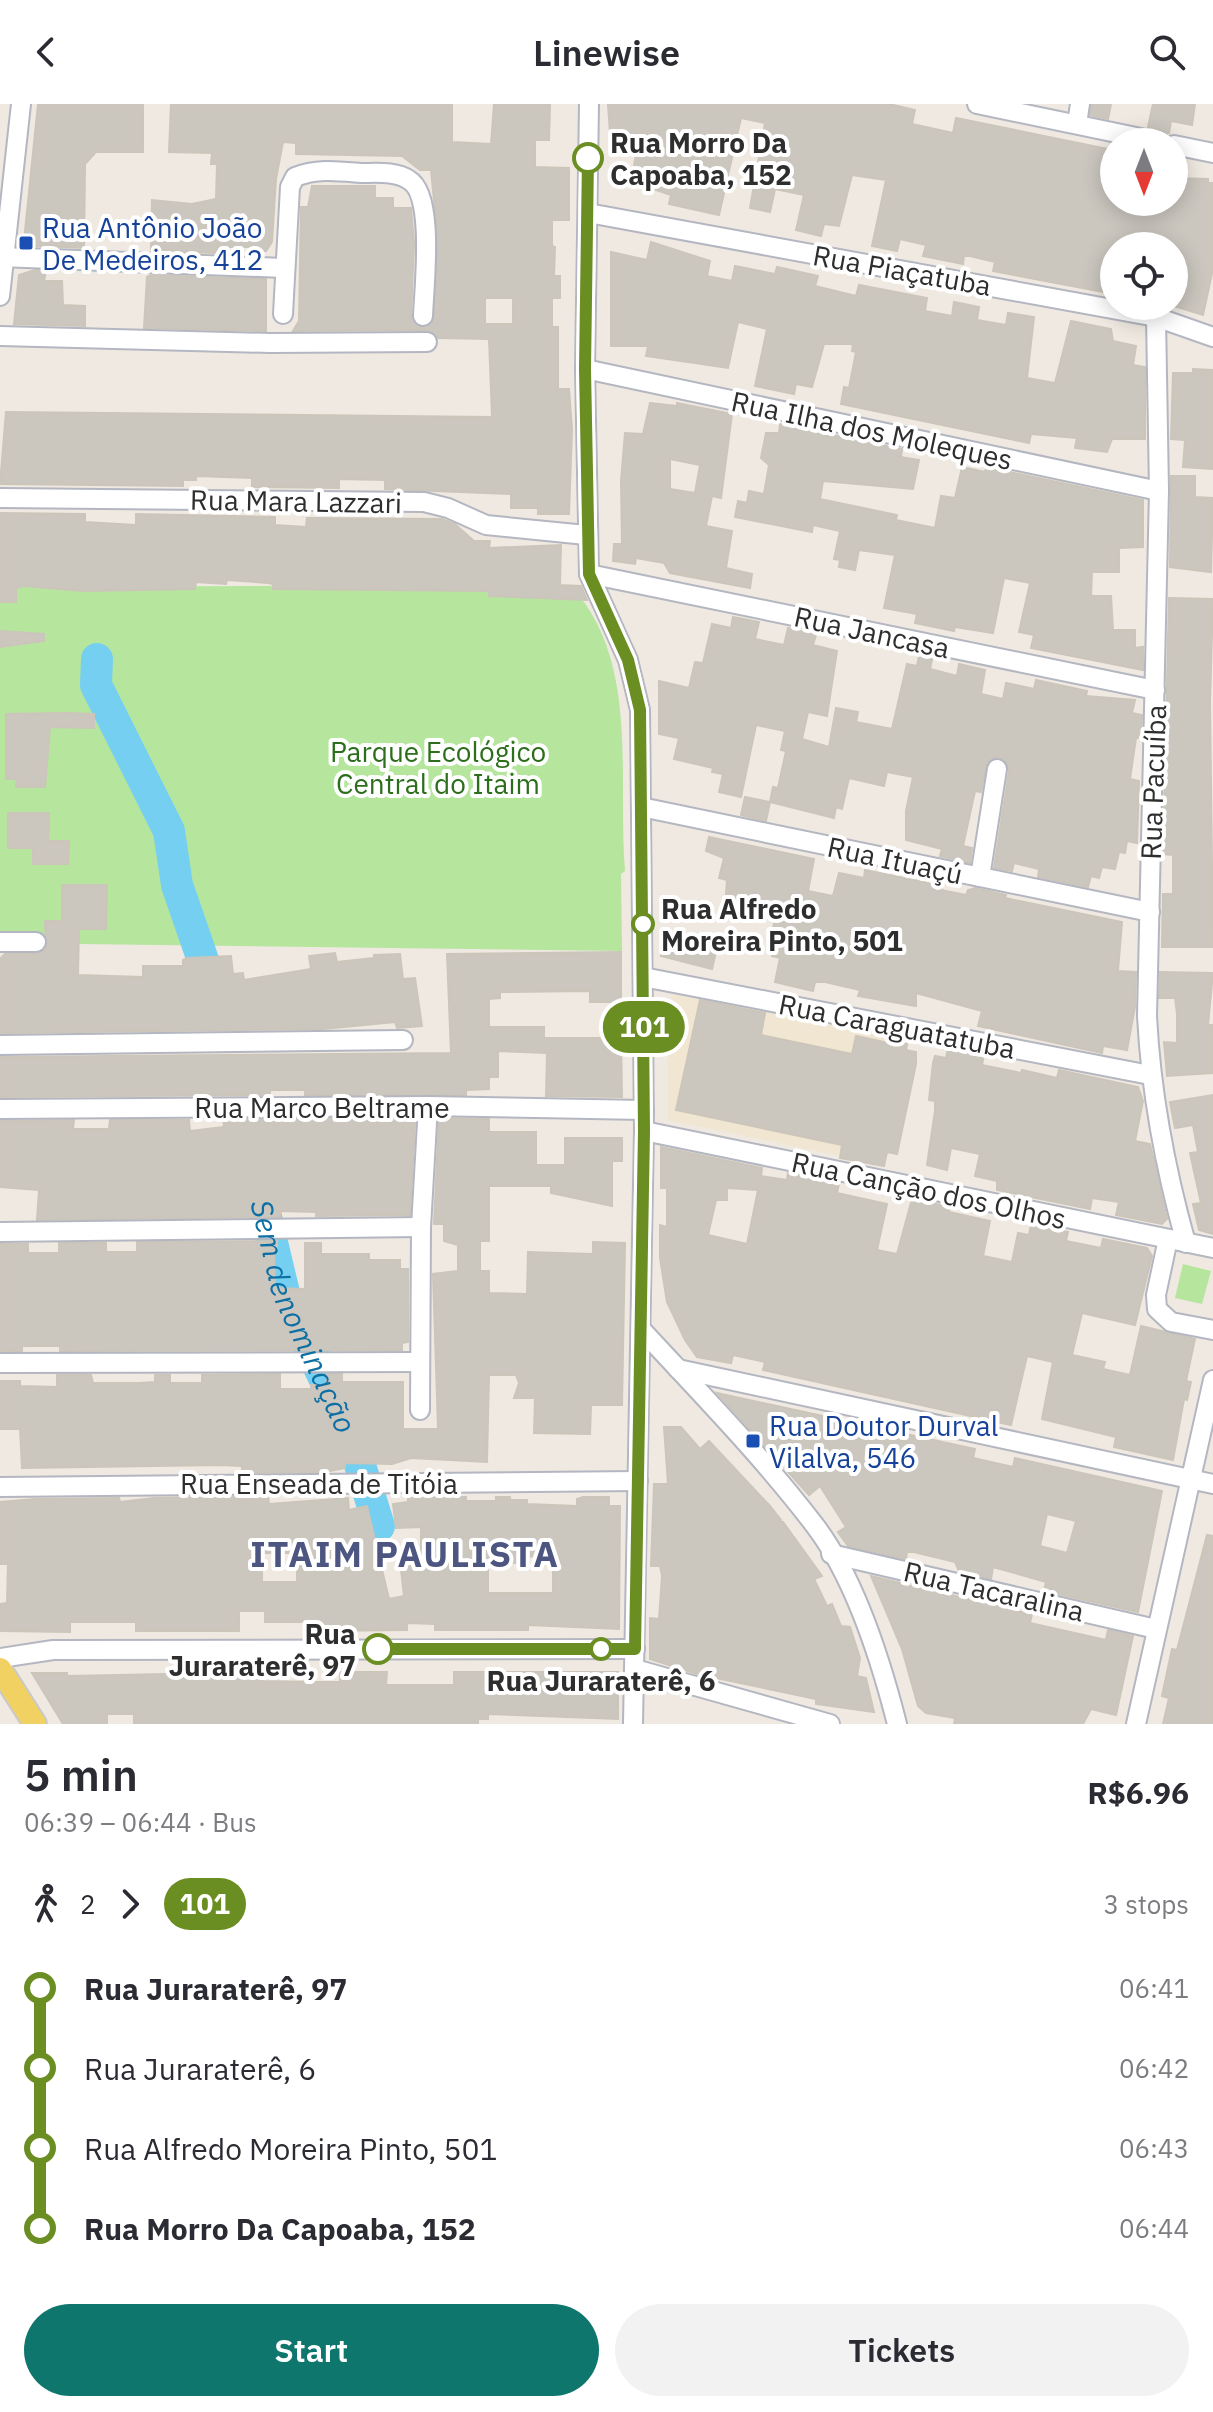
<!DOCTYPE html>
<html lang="en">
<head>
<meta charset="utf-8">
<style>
	body { margin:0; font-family:"IBM Plex Sans",sans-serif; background:#f2f2f3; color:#2b2b33; height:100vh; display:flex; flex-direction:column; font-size:30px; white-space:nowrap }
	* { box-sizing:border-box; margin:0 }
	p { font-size:26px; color:#7c7c81 }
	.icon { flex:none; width:44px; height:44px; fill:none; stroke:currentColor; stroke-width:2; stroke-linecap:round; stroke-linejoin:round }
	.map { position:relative; height:1620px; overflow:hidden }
	.drawer { display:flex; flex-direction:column; background:#fff; flex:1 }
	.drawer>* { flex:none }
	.badge { padding:0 16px; border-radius:26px; font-size:28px; line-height:52px }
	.needle { width:52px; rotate:180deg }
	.tools { position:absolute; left:1100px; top:24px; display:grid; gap:16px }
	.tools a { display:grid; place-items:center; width:88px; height:88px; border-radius:50%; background:#fff; box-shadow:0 4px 20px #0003; font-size:40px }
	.map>.badge { position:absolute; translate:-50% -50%; box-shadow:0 0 0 4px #fff }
	.legs { display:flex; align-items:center; gap:12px; height:88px; padding:0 24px; font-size:26px }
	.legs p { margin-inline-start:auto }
	.summary { display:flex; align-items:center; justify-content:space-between; height:136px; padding:0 24px }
	h1 { font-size:44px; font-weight:600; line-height:60px }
	.cta { display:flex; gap:16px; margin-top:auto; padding:16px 24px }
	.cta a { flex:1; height:92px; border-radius:48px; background:#0f766e; color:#fff; font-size:32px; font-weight:600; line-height:92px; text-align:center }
	.cta a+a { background:#f2f2f3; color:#2b2b33 }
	ul { padding:0 24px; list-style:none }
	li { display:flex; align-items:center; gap:28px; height:80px; font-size:30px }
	li i { display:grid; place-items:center; width:12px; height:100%; margin:0 10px; background:currentColor }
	li i::after { content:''; width:20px; height:20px; margin:-10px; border:6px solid; border-radius:50%; background:#fff }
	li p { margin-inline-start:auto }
	li:first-child i { background:linear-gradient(#0000 50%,currentColor 0) }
	li:last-child i { background:linear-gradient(currentColor 50%,#0000 0) }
	header { display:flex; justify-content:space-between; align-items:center; height:104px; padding:0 24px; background:#fff; font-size:36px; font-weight:600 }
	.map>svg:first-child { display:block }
	.education { fill:#f0e6d1 }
	.green { fill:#b6e59e }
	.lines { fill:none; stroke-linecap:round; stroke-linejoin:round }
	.river { stroke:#75cff0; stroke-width:32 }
	.building { fill:#cbc7bf; stroke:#cbc5ba; stroke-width:2; fill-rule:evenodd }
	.minor-casing { stroke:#b4b7c1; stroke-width:22 }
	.major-casing { stroke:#c9c9c9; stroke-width:26 }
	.minor { stroke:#fff; stroke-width:18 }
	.major { stroke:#f2d163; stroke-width:22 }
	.line-1-casing { stroke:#fff; stroke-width:18 }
	.line-1 { stroke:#6b8e23; stroke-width:12 }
	.stop-1-dot { fill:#fff; stroke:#6b8e23; stroke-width:4 }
	.transit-dot { fill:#1a4fb4; stroke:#fff; stroke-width:3 }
	.labels { text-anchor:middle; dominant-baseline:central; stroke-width:8; stroke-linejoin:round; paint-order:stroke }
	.stop-label { font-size:28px; font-weight:bold; fill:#2e2e2e; stroke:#fff; text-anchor:start }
	.transit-label { font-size:28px; fill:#164399; stroke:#fff; text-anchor:start }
	.street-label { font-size:28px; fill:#2e2e2e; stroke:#fff }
	.park-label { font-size:28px; fill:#2c6e1b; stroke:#fff }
	.water-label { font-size:30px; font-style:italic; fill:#0d6fa3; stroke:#fff }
	.district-label { font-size:36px; font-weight:bold; letter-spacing:2px; fill:#4d5680; stroke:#fff }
</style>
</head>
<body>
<header><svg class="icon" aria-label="back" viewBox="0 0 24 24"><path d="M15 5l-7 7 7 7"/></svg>Linewise<svg class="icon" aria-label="search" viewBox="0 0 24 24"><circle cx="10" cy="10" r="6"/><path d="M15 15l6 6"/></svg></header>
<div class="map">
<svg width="1213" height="1620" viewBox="0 0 1213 1620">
	<rect width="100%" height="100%" fill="#efe9e1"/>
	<polygon class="education" points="673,889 902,935 874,1059 668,1016 668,912"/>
	<g class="green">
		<path d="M570,481c71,75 47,194 55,286l-4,3 1,77 -622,-8v-356z"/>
		<polygon points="1183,1160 1211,1167 1202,1200 1175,1194"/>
	</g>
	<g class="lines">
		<g class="river">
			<polyline points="97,555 96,581 169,727 177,781 216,894"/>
			<path id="s1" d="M261,1092l23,97 66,140 29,93"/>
		</g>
	</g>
	<g class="building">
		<polygon points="38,0 143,0 143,48 96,48 85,60 84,144 35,142 24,137"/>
		<path d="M171,0h281v38l39,2 3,-40h56l-1,36h-14v27l34,1v52h-17v26l3,1 -1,29h6v22h-8v29h6v62h11l3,40 -3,85h-31v-6h-27v-14l-126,-5v-9l-46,-1v9l-87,-1v-9l-56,-2v4h-13v6l-183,-2 6,-72 486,5 -3,-78 -51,-1 -11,-8 -134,1 6,-10 2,-114h7l4,-21h63v12h18v10h18l3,35 -3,73 11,12 11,-5 5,-81 -7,-72h-11l-18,-14 -106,-2v-11l-13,-1 -7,37 -4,63 -6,9h-11v-4h-38v6l-66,-2 1,-51 40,4 24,-5 1,-35h-6l1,-11 -43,-1zM485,194h28v26h-28z"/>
		<polygon points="608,0 889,0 915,6 912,20 953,29 956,14 1108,45 1107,60 1114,60 1112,98 1174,98 1174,74 1208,75 1208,79 1213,79 1213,165 1203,211 1174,202 1174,142 1114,142 1114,190 993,167 995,158 970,152 964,152 963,160 923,152 926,141 900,135 897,147 872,142 886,76 852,71 839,122 824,120 821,132 796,126 804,91 775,85 770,108 750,104 765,19 741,14 719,111 669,100 671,91 642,81 644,64 634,62 637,44 611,44"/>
		<polygon points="1092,0 1111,0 1108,15 1090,11"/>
		<polygon points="1153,0 1195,0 1192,21 1171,17 1169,29 1148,23"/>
		<polygon points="651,138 710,157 707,172 732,177 735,162 775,170 777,163 818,172 815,182 856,192 859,181 927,194 925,207 952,212 954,198 979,203 977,216 1006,221 1008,209 1034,213 1027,274 1055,279 1071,217 1111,225 1113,237 1136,242 1133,261 1145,263 1145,335 1112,335 1107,348 1075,344 1077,334 1031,330 1029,339 841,300 844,283 849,284 856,248 852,247 853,240 824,240 812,283 796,280 794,290 755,282 767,225 738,218 728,264 646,252 648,242 611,242 611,148 647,156"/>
		<polygon points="35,166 46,167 44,177 62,177 63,201 85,202 85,222 14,220 19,171"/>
		<polygon points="151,171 266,175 266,227 144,224 147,173"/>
		<polygon points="1193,265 1213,266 1213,365 1183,363 1185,336 1171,335 1173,269 1193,269"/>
		<path d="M650,299l27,3v-3l55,11 -11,84 -9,-2 -6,30 26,5 -6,37 26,6 -2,14 -80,-15 -6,-10 -28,-5 -1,6 -22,-3 1,-17h8l-1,-63 4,-48 18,1zM670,355l30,6 -5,28 -25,-4z"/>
		<polygon points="780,320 902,345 901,353 919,356 913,385 823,377 820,395 897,411 896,416 935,424 941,392 955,394 962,363 985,368 986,363 1143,396 1143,443 1119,444 1119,468 1092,468 1091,492 1111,492 1113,526 1135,526 1135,544 1143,543 1143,566 1031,544 1034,531 1019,528 1030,479 1004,474 993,529 955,523 954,527 915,519 917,510 884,504 895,451 859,446 855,466 839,463 840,456 834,455 840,427 813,421 812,428 735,413 738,397 747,399 749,387 764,390 769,361 761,354 766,329 779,329"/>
		<polygon points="1171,372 1195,372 1195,393 1213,394 1211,468 1170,463"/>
		<polygon points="0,409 85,410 85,418 136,421 136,410 275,413 275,421 306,423 307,414 442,415 455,420 474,437 490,437 489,444 561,441 560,481 581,482 587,496 489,492 489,487 273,485 273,480 268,479 227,476 226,480 196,478 195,485 84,487 24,482 16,484 16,498 0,498"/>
		<polygon points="1169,494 1213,495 1210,598 1213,843 1162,843 1163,790 1173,790 1173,751 1163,750"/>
		<polygon points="733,513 759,518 755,535 784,541 788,524 816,531 813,541 837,547 827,612 808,608 802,635 829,643 836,604 858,608 856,618 892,625 907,560 917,562 919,552 932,555 930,565 957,572 959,560 985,566 981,590 1003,595 1006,579 1034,585 1036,576 1087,587 1086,592 1135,596 1132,609 1142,611 1141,634 1136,634 1130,675 1139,677 1137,739 1127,737 1125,749 1119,748 1115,765 1102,763 1099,774 1091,772 1088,783 1038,773 1039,765 1014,759 1012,767 994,764 1009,667 1005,656 998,653 987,658 981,688 975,687 963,742 972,744 970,759 940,752 942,745 906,736 906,707 913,673 887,668 884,682 849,674 842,705 836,703 834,714 770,698 773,683 778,684 786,647 781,646 785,627 756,621 741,693 719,688 723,670 712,668 713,664 674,655 679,634 659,630 659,577 689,584 695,558 703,559 712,520 731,524"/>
		<polygon points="0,527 44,530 44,537 0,543"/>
		<polygon points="65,609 94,610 94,624 50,623 45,683 16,683 17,675 6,675 6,610"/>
		<polygon points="745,693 770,698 766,717 741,711"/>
		<polygon points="8,709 49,709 48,737 69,737 68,760 33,760 33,744 8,744"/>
		<polygon points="709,733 814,755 808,787 833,792 839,769 864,774 865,766 942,782 941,786 966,791 968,786 975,784 1006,791 1005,794 1122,818 1118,867 1136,868 1135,903 1127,946 1103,942 1102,949 978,922 982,907 916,889 916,902 858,892 860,886 825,878 815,878 813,887 775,878 780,854 772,852 777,826 773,825 775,813 725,803 727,776 719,774 724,754 706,747"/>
		<polygon points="62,781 107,781 106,825 79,825 78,871 143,873 143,862 183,862 183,856 188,854 231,852 233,870 243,869 244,876 311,865 309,852 335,849 337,858 374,854 374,851 400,850 403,875 415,874 422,922 397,924 395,918 323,925 0,929 0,855 5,850 37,850 46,845 45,817 62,817"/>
		<polygon points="693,829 719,835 712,865 661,852 661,835 690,841"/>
		<polygon points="621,848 621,898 590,898 590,887 500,888 500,894 489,895 489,923 544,923 544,934 621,934 622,993 546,992 547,949 498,947 498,973 489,973 489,985 466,986 466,991 305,991 305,986 270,986 270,991 0,993 0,953 451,949 447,850"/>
		<polygon points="1160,868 1213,869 1208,921 1213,921 1213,969 1167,972 1164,938 1177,939 1177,910 1175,894 1159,894"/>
		<polygon points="700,896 765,909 761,931 852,950 856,932 893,940 894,934 908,936 906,946 916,948 916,960 897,1050 887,1048 884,1062 840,1054 842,1041 676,1006"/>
		<polygon points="948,944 984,951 982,961 1021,969 1022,966 1057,974 1059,966 1138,983 1143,997 1135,1037 1150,1040 1167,1115 1162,1120 1116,1111 1119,1098 1092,1094 1090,1105 997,1086 997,1077 975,1072 980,1050 951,1044 947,1066 927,1061 935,1007 935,997 929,996 933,959 935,952 946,954"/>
		<polygon points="1213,991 1213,1130 1199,1126 1193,1100 1201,1099 1190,1049 1198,1048 1193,1021 1175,1024 1170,998"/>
		<polygon points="410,1014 415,1018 410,1111 316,1112 316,1108 280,1107 280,1113 37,1116 39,1086 0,1083 0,1017 74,1016 73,1025 109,1025 110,1016 189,1016 190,1027 224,1023 223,1015"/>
		<polygon points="439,1014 489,1015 489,1028 536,1028 536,1061 565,1061 565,1034 622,1034 622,1057 612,1057 612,1102 551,1089 551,1082 489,1082 489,1137 480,1137 480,1167 489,1167 489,1189 527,1190 528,1148 593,1150 593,1138 625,1139 622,1301 591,1301 590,1330 534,1329 535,1294 514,1294 519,1279 516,1271 489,1271 487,1358 411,1354 392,1360 345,1359 345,1364 325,1368 242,1369 242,1362 221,1361 22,1364 20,1325 0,1325 0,1277 20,1277 20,1282 57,1283 57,1271 91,1271 93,1279 139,1279 155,1278 155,1271 170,1271 170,1279 202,1279 202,1271 280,1270 280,1285 311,1285 311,1281 327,1281 327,1270 342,1270 342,1278 403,1278 403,1325 438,1325 433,1170 458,1167 458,1141 444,1137 444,1120 434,1120"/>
		<path d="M661,1043l101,21 -1,8 26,4 1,-7 51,10 -2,10 50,11 -10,46 20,4 15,-55 38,8 -1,5 41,9 -7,35 29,6 6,-29 11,2 2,-11 37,8 -2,9 35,7 2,-9 44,9 5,8 -17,69 -53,-12 -10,42 33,7 -2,7 27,6 11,-49 54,13 -9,42 5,1 -4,18 -3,-1 -11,61 -59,-13 2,-10 -74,-18 11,-57 -26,-6 -16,69 -248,-55 2,-8 -32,-7 -2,8 -34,-6 -12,-17 -18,-38 -7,-44v-33l7,2v-39h-6zM727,1084l31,2 -11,54 -39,-9 8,-35h11z"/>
		<polygon points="277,1137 277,1149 274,1149 275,1184 305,1185 305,1139 321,1139 321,1150 369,1150 369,1156 400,1156 400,1165 408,1165 408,1238 402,1239 402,1246 60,1247 60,1242 22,1242 22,1247 0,1247 0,1140 28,1140 28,1149 59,1149 59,1139 106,1139 106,1148 137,1148 137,1138"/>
		<path d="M717,1289l258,56 -2,9 40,9 2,-9 147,33 -24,121 -94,-21 2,-9 -53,-15 -2,12 -32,-8 -4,-9 -41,-10h-7l-1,7 -58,-13 -10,-14 8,-5 -26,-41 -11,9zM1047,1410l29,7 -9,32 -27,-7z"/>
		<polygon points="664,1323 681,1323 700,1345 709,1337 770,1402 781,1416 778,1418 783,1418 822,1472 814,1475 827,1502 832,1500 841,1522 850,1523 860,1554 857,1572 866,1574 874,1608 816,1600 816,1595 697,1570 650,1555 650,1514 659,1515 662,1472 660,1462 651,1462 654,1380 668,1380"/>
		<path d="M268,1392l1,8 79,-6 1,12 18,-4 22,93 15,-3 -4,-35h21v-34l-25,1 -3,-24 15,-2v-5h58v4h30v-4h14v3h17v4l50,2v-7l6,-2h26v9h11l-1,123 -91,-4v5h-93v-6l-28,-1v7l-90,1v-9h-52v-11h-26v20h-103v-9h-66v10l-70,-1v-27l7,-1 1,-39h-8v-62l35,-3 84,-1 1,4 34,-4zM262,1449h35v29h-35zM544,1452v3h9v34h-65v-31l30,1v-6z"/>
		<polygon points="1207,1431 1213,1432 1213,1620 1163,1620 1169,1594 1162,1592 1172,1545 1177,1546"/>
		<polygon points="871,1472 1032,1510 1030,1519 1106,1536 1108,1526 1133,1532 1116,1611 1091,1605 1083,1620 954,1620 955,1614 926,1609 918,1602 902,1545"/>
		<polygon points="263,1568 262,1577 314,1578 340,1578 340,1568 387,1568 386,1581 454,1581 454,1568 618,1568 618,1615 488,1610 488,1615 478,1615 478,1620 134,1620 134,1610 107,1610 107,1620 63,1620 32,1569 67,1569 67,1572"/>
	</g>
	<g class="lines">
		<g class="minor-casing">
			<g id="minor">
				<polyline points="589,0 585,265 589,470 628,556 640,606 644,1027 633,1620"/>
				<polyline points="977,0 1160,38"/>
				<polyline points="1077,20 1080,0"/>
				<polyline points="1174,41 1213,49"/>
				<polyline points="588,109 1156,213 1213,233"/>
				<polyline points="0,153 284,164"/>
				<polyline points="0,192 21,0"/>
				<path d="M283,210l7,-127 5,-10c22,-9 43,-6 66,-4 16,0 35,-2 48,7 26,15 15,107 14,136"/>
				<path d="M1156,213l3,174 -12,525c4,78 18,152 39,227"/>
				<polyline points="0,232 270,239 427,238"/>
				<polyline points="585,265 1159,387"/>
				<polyline points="0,394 424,398 448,404 486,421 586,431"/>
				<polyline points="589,470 1155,586"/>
				<polyline points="641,703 1150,808"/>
				<polyline points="980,773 997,665"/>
				<polyline points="0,838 36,838"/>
				<polyline points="643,873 1150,971"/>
				<polyline points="0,941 403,936"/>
				<polyline points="0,1005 428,1002 644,1006"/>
				<polyline points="644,1027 1213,1144"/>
				<polyline points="0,1128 421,1123"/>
				<polyline points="1168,1135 1156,1191 1157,1205 1171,1218 1213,1226"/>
				<path d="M641,1225c59,64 122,128 175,198 39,52 65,134 81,197"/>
				<polyline points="0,1259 420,1258"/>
				<polyline points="678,1265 1213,1380"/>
				<polyline points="420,1306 421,1123 428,1002"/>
				<polyline points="0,1383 638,1377"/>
				<polyline points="831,1450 1156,1525"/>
				<polyline points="0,1554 53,1546 635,1545"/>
				<polyline points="635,1565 830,1620"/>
				<polyline points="1136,1620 1213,1276"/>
			</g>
		</g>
		<g class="major-casing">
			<polyline id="major" points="0,1565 35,1620"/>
		</g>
		<use href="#minor" class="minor"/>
		<use href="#major" class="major"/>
	</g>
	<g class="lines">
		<g class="line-1-casing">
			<polyline id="line-1" points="378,1545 635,1545 644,1027 640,606 628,556 589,470 585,265 588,54"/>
		</g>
		<use href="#line-1" class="line-1"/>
	</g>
	<g class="stop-1-dot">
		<circle cx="588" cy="54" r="14"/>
		<circle cx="643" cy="820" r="10"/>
		<circle cx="378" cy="1545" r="14"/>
		<circle cx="601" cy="1545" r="10"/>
	</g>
	<g class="transit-dot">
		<rect x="18" y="131" width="16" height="16" rx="4"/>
		<rect x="745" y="1329" width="16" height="16" rx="4"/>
	</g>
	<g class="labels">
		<g class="stop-label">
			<text x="610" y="38">Rua Morro Da<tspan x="610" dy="32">Capoaba, 152</tspan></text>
			<text x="661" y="804">Rua Alfredo<tspan x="661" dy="32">Moreira Pinto, 501</tspan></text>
			<text x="356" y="1529" text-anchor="end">Rua<tspan x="356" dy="32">Juraraterê, 97</tspan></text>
			<text x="601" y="1576" text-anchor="middle">Rua Juraraterê, 6</text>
		</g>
		<g class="transit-label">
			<text x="42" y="123">Rua Antônio João<tspan x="42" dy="32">De Medeiros, 412</tspan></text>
			<text x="769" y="1321">Rua Doutor Durval<tspan x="769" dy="32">Vilalva, 546</tspan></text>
		</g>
		<g class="street-label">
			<text transform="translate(902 166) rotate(10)">Rua Piaçatuba</text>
			<text transform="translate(872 326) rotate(12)">Rua Ilha dos Moleques</text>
			<text transform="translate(296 397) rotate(1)">Rua Mara Lazzari</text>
			<text transform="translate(872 528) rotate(12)">Rua Jancasa</text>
			<text transform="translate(1153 678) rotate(-88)">Rua Pacuíba</text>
			<text transform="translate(895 756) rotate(12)">Rua Ituaçú</text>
			<text transform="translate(897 922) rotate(11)">Rua Caraguatatuba</text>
			<text x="322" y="1003">Rua Marco Beltrame</text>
			<text transform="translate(929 1086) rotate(12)">Rua Canção dos Olhos</text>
			<text x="319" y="1379">Rua Enseada de Titóia</text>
			<text transform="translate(994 1487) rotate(13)">Rua Tacaralina</text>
		</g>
		<g class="park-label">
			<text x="438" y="647">Parque Ecológico<tspan x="438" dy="32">Central do Itaim</tspan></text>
		</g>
		<g class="water-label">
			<text stroke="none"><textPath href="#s1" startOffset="128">Sem denominação</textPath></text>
		</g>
		<g class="district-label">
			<text x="405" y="1449">ITAIM PAULISTA</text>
		</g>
	</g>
</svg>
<div class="tools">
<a><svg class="needle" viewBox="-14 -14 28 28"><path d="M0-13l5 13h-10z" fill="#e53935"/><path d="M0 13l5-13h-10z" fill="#7c7c81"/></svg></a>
<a><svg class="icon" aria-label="locate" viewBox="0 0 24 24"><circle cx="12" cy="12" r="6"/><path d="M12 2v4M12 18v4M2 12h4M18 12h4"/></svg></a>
</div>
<b class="badge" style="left:644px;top:923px;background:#6b8e23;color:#fff">101</b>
</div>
<section class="drawer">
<div class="summary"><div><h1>5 min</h1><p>06:39 – 06:44 · Bus</p></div><b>R$6.96</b></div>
<div class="legs"><svg class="icon" aria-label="walk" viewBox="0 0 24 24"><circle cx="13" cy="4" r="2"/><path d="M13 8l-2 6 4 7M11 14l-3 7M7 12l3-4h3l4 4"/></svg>2<svg class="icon" aria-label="forward" viewBox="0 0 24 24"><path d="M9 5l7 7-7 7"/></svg><b class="badge" style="background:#6b8e23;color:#fff">101</b><p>3 stops</p></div>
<ul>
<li><i style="color:#6b8e23"></i><b>Rua Juraraterê, 97</b><p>06:41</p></li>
<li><i style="color:#6b8e23"></i><span>Rua Juraraterê, 6</span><p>06:42</p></li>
<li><i style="color:#6b8e23"></i><span>Rua Alfredo Moreira Pinto, 501</span><p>06:43</p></li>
<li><i style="color:#6b8e23"></i><b>Rua Morro Da Capoaba, 152</b><p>06:44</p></li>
</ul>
<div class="cta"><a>Start</a><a>Tickets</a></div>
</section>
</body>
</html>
